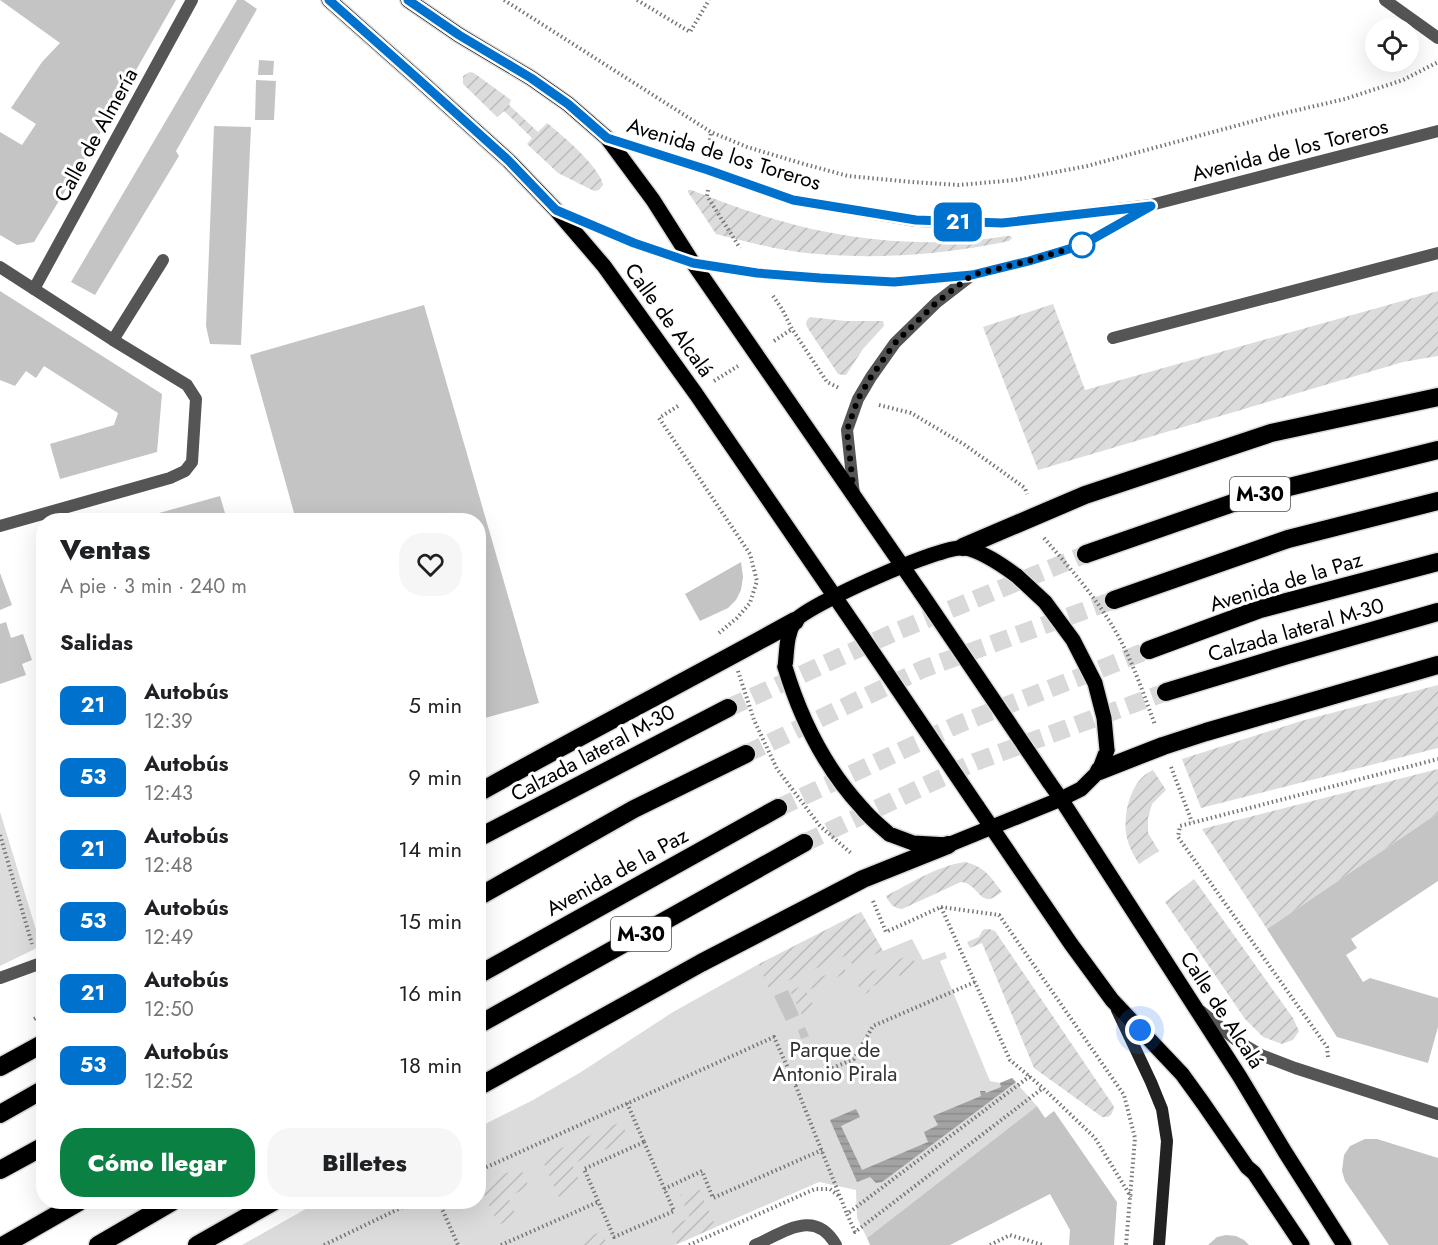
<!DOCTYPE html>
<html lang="es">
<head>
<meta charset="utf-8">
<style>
	body { margin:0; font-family:Jost,sans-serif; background:#f6f6f6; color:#202124; height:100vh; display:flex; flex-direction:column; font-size:22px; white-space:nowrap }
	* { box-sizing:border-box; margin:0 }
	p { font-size:20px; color:#757577 }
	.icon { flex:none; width:33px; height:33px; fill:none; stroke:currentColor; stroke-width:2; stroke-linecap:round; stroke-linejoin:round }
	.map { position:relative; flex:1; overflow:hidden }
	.side { position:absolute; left:36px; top:513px; width:450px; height:696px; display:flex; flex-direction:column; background:#fff; border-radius:24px; box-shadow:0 6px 24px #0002 }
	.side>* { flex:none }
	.badge { padding:0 12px; border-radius:9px; font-size:21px; line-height:39px }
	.tools { position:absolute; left:1365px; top:18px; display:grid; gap:12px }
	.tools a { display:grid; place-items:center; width:54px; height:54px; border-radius:50%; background:#fff; box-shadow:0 6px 24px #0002; font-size:30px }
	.you { position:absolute; width:30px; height:30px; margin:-15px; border:4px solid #fff; border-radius:50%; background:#1a73e8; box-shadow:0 0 0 9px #1a73e833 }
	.map>.badge { position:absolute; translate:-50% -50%; box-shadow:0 0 0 3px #fff }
	h2 { padding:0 24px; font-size:22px; line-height:54px }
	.round { display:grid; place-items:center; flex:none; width:63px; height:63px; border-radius:24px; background:#f6f6f6 }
	.head { display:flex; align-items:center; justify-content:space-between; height:102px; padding:0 24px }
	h1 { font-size:28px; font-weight:800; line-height:45px }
	.button { display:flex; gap:12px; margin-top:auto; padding:12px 24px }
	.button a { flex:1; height:69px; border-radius:24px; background:#0b8043; color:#fff; font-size:24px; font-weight:800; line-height:69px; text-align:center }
	.button a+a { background:#f6f6f6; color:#202124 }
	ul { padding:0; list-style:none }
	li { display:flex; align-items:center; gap:18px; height:72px; padding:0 24px }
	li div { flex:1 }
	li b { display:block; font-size:22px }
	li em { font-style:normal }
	li .badge { min-width:66px; font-weight:700; text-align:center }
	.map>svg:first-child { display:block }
	.park { fill:#dcdcdc }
	.garden { fill:url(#garden-furrows) }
	.water { fill:url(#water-rules) }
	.building { fill:#c4c4c4 }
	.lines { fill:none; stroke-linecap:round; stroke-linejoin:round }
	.motorway-tunnel { stroke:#d9d9d9; stroke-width:18; stroke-dasharray:18 9; stroke-linecap:butt }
	.primary-casing { stroke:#dbdbdb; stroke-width:18 }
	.motorway-casing { stroke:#dbdbdb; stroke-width:21 }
	.path { stroke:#777; stroke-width:4; stroke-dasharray:1.5 3; stroke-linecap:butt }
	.service { stroke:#555; stroke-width:12 }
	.minor { stroke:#555; stroke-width:12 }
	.tertiary { stroke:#555; stroke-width:12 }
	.secondary { stroke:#222; stroke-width:12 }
	.primary { stroke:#000; stroke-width:15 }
	.motorway { stroke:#000; stroke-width:18 }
	.primary-bridge-casing { stroke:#dbdbdb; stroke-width:18; stroke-linecap:butt }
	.path-bridge { stroke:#777; stroke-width:4; stroke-dasharray:1.5 3; stroke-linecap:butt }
	.primary-bridge { stroke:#000; stroke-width:15 }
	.line-casing { stroke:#fff; stroke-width:14 }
	.line { stroke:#0072ce; stroke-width:9 }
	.walk { stroke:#000; stroke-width:6; stroke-dasharray:0 10.8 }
	.stop-dot { fill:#fff; stroke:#0072ce; stroke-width:3 }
	.labels { text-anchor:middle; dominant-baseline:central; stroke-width:6; stroke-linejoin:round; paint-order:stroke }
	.shield { fill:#fff; stroke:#4c4c4c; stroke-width:1.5 }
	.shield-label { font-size:20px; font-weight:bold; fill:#000 }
	.street-label { font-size:21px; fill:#000; stroke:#fff }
	.park-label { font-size:21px; fill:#333; stroke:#fff }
</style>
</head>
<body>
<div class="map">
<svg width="1438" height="1245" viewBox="0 0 1438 1245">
	<defs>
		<pattern id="garden-furrows" width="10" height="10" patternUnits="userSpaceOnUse" patternTransform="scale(1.5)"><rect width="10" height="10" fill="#dcdcdc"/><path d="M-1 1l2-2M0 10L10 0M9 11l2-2" fill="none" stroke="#bbb"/></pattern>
		<pattern id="water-rules" width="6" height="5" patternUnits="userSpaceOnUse" patternTransform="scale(1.5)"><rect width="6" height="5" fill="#a3a3a3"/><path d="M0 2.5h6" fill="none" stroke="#8b8b8b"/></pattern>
	</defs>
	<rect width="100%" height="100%" fill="#fff"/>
	<g class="park">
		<polygon points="0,812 41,946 0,966"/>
		<polygon points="861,912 883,951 912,939 923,960 945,952 947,958 940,961 990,1081 1000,1083 1012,1078 1037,1106 867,1238 857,1218 856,1190 819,1182 675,1245 242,1245 318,1202 478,1202 479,1127 533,1100 581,1072 673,1012 759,964"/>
	</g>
	<g class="garden">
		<path d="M470,72l4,1 37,27 -2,5 29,27 9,-9c14,11 54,45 56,62l-4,5 -5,1 -36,-18 -31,-29 5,-6 -28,-27 -7,6 -34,-33v-8z"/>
		<path d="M688,190h3c27,10 54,21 83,29 73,22 157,30 233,17h4l1,2 -3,3c-68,14 -133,19 -203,12 -30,-3 -61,-12 -90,-19l-28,-42z"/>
		<polygon points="1438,291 1438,356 1403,362 1038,470 983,327 1053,304 1085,390"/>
		<polygon points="810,317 846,321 883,321 884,326 863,349 846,375 843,375 838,374 807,327 806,324 807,320"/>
		<polygon points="1438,685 1438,748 1201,808 1182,759 1301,721"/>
		<polygon points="1438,769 1438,813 1267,929 1202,829"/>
		<path d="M1153,770l13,20 -14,14 -4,14v15l11,18 -20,13c-5,-8 -10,-17 -12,-26 -5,-23 3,-58 26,-68z"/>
		<path d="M965,862c20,5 25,14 37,30 -4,2 -9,7 -13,7 -10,1 -14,-16 -28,-17l-59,27c-9,-1 -12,-5 -16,-13 25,-13 51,-30 79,-34z"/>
		<polygon points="1194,879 1293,1018 1299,1031 1293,1040 1282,1044 1263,1037 1245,1019 1165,902"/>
		<polygon points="861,912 883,951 852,964 847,955 769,989 759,964"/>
		<polygon points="985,929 989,929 995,931 1113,1105 1114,1108 1111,1115 1107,1117 1102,1117 1034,1068 982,943 970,948 967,942 979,937 982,931"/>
		<polygon points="911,954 918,969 904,977 898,975 871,987 869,992 863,995 855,979"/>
		<polygon points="844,967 846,973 806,991 816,1011 803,1017 790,991"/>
		<polygon points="621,1122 629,1139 572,1164 582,1187 559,1197 541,1157"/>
		<polygon points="520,1167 529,1187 508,1197 517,1217 498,1225 480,1185"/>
		<polygon points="698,1187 716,1227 677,1244 670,1227 690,1218 680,1195"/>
		<polygon points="602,1231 607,1245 581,1245 579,1241"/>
	</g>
	<polygon class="water" points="1012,1078 1016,1082 882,1182 876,1183 870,1177 857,1182 830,1120 856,1109 860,1117 841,1126 862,1170 928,1142 924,1132 938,1125 933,1116 981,1096 980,1091 985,1091 986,1093 1001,1087 1000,1083"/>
	<g class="building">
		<polygon points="0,0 176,0 99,135 34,242 17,245 0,235 0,132 22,145 36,124 11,108 42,62 60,43"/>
		<polygon points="237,0 244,0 257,9 176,151 179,156 95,295 71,282"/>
		<polygon points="259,60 274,61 273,75 258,75"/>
		<polygon points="256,80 276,81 274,120 255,120"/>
		<polygon points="214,126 251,127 241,345 210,344 206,326"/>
		<polygon points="0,291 162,394 157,452 60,479 50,444 114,425 118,413 44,366 36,378 26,371 15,386 0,380"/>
		<polygon points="424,305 539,703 478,720 478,520 296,520 250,355"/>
		<polygon points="220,496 227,520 134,520"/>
		<polygon points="741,562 743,577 741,590 736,600 728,608 700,621 685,594"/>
		<polygon points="0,573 12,605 0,610"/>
		<polygon points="6,622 11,638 23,634 32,660 22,664 26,675 0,684 0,624"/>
		<polygon points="1438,813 1438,881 1351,939 1357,948 1346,955 1363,982 1370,978 1438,998 1438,1027 1428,1063 1337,1037 1267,929"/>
		<polygon points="788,990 799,1015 786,1021 774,996"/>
		<polygon points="805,1027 809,1036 801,1039 798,1030"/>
		<polygon points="1037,1106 1045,1118 1054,1111 1117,1202 1114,1245 1069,1245 1070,1230 1050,1194 950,1245 870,1245 867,1238"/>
		<polygon points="1365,1139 1377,1139 1438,1158 1438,1245 1389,1245 1345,1181 1342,1171 1344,1155 1350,1146"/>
		<polygon points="1226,1235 1236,1236 1244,1240 1249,1245 1208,1245 1217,1237"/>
	</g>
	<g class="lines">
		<g class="motorway-tunnel">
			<polyline points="728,708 895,632 1086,554"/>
			<polyline points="746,754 923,669 1114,600"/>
			<polyline points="778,808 959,724 1149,650"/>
			<polyline points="804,843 975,762 1166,692"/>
		</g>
		<g class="primary-casing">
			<g id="primary">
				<polyline points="329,0 417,78 509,161 556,210 604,266 696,394 857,629"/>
				<polyline points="408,0 459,35 531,78 568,104 607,138 653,200 693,263 921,593"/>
				<path d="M785,667c2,-16 1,-31 9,-45 12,-17 150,-78 171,-74 17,3 37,17 52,28"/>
				<polyline points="1049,782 1061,799 1240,1077 1285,1152 1344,1245"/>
				<polyline points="977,806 1071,944 1112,1000 1182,1074 1203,1103 1247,1167 1254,1173 1302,1245"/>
				<polyline points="889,834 913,843 948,845 1061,799 1081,789 1099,771 1107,750"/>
			</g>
		</g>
		<g class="motorway-casing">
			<g id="motorway">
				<polyline points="963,547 1085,495 1271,433 1438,397"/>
				<polyline points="1086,554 1253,496 1438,450"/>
				<polyline points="1114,600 1288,539 1438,501"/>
				<polyline points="1149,650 1260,609 1438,562"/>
				<polyline points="1166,692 1288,655 1438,612"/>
				<polyline points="1099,771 1163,746 1206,732 1438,665"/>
				<path d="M478,793c105,-59 212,-114 317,-172"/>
				<polyline points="478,838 728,708"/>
				<polyline points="478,897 634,809 746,754"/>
				<polyline points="478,975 778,808"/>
				<polyline points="478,1025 804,843"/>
				<polyline points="0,1067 44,1043"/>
				<polyline points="478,1087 701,963 863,879 948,845"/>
				<polyline points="0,1114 44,1089"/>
				<polyline points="0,1170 44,1146"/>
				<polyline points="4,1245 79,1202"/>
				<polyline points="98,1245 172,1202"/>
				<polyline points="197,1245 273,1202"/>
			</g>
		</g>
		<g class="path">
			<polyline points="504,0 711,132 747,147 804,164 848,176 912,182 959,185 1015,180 1087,166 1276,115 1345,99 1403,80 1438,62"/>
			<polyline points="637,0 690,32 709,0"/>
			<polyline points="709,149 711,132"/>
			<polyline points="708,190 707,196 740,248"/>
			<polyline points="773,296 782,309 792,329 827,382 839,388"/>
			<polyline points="774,341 792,329"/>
			<polyline points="714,381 738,366"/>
			<polyline points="879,405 911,413 965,445 1025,488 1027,494"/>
			<polyline points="678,406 659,418 750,554 757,581 750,603 737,618 719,633"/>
			<polyline points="1171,767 1192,822"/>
			<polyline points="0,835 32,944"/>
			<polyline points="873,901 886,932 941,907 1010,1060 1043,1088 1095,1138 1131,1197"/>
			<polyline points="941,907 999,915 1124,1095 1135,1138 1126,1245"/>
			<polyline points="34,1019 44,1014"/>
			<polyline points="1328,1057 1327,1047 1178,837 1180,826 1438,759"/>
			<polyline points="1030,1076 847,1214 855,1232 1043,1088"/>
			<polyline points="795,1084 854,1059 873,1026 975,982"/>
			<polyline points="627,1103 644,1142"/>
			<polygon points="644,1142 674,1211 614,1237 584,1169"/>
			<polyline points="478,1171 774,1037 795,1084 847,1214"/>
			<polyline points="664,1189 702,1171 713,1198 822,1150"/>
			<polyline points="439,1202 458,1245"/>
			<polyline points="324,1245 413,1202"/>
			<polyline points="501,1245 598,1202"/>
			<polyline points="689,1245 815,1189 830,1189 840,1197"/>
			<polyline points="990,1245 1010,1235 1043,1245"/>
		</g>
		<g class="service">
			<polyline points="1385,0 1438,38"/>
			<polyline points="1113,338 1438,253"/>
			<polyline points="113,340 163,260"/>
			<polyline points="0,978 44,962"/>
		</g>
		<g class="minor">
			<polyline points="0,267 113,340 187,385 196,399 192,462 185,471 170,478 0,526"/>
			<polyline points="34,289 192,0"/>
			<polyline points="1202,1012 1237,1041 1261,1055 1295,1068 1438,1114"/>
			<path d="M755,1245c30,-13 60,-37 81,0"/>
		</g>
		<g class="tertiary">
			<polyline points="607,138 708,170 793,200 916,221 1002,223 1151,205 1438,131"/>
			<polyline points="557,210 634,243 693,263 757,273 821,278 895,282 972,275 1029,261 1082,245 1147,208"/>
			<polyline points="854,495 847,430 858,399 871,377 895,343 937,302 972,275"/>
		</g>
		<polyline class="secondary" points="1117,1010 1151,1082 1162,1109 1167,1141 1159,1245"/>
		<use href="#primary" class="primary"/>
		<use href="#motorway" class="motorway"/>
		<g class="primary-bridge-casing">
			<g id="primary-bridge">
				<polyline points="1017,576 1045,602 1073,640 1095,683 1104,718 1107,750"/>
				<polyline points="921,593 1049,782"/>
				<polyline points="857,629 977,806"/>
				<path d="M785,667c16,53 39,100 77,141 8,10 18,18 27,26"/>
			</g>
		</g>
		<g class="path-bridge">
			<path d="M1044,538c24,28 50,57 69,89 18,30 30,65 42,98"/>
			<polyline points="738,671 754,720 777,769 820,826 852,854"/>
		</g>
		<use href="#primary-bridge" class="primary-bridge"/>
	</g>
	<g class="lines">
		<g class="line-casing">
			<polyline id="line" points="329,0 417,78 509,161 556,210 634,243 693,263 757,273 820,278 894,282 972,275 1029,261 1082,245 1151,206 1002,223 916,220 793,200 708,170 607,138 568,104 531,78 459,35 408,0"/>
		</g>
		<use href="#line" class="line"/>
		<polyline class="walk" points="1082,245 1029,261 972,275 937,302 895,343 871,377 858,399 847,430 854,495 902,566 835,596 1071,944 1112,1000 1140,1030"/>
	</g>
	<circle class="stop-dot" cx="1082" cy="245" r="12"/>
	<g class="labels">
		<g class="shield">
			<rect x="1230" y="477" width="60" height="34" rx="4.5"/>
			<rect x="611" y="917" width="60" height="34" rx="4.5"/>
		</g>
		<g class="shield-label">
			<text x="1260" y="494">M-30</text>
			<text x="641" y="934">M-30</text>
		</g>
		<g class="street-label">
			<text transform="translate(96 135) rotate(-61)">Calle de Almería</text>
			<text transform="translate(1290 150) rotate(-14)">Avenida de los Toreros</text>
			<text transform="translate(724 154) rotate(17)">Avenida de los Toreros</text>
			<text transform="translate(669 320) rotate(54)">Calle de Alcalá</text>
			<text transform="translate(1286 582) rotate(-17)">Avenida de la Paz</text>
			<text transform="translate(1296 630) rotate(-16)">Calzada lateral M-30</text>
			<text transform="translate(593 753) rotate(-28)">Calzada lateral M-30</text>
			<text transform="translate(617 872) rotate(-29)">Avenida de la Paz</text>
			<text transform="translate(1222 1010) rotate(57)">Calle de Alcalá</text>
		</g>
		<g class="park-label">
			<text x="835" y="1050">Parque de<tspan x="835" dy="24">Antonio Pirala</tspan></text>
		</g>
	</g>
</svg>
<div class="tools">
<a><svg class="icon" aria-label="locate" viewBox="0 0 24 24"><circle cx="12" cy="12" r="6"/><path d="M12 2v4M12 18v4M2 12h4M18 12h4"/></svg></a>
</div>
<div class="you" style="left:1140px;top:1030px"></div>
<b class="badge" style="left:958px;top:222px;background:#0072ce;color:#fff">21</b>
<section class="side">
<div class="head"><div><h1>Ventas</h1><p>A pie · 3 min · 240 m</p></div><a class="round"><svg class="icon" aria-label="heart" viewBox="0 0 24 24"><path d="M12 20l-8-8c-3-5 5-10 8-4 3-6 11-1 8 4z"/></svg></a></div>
<h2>Salidas</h2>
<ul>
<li><span class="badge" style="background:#0072ce;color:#fff">21</span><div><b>Autobús</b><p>12:39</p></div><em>5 min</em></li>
<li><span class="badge" style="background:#0072ce;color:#fff">53</span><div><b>Autobús</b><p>12:43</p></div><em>9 min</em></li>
<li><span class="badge" style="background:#0072ce;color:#fff">21</span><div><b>Autobús</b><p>12:48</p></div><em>14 min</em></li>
<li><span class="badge" style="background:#0072ce;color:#fff">53</span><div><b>Autobús</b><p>12:49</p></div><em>15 min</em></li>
<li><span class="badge" style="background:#0072ce;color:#fff">21</span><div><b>Autobús</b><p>12:50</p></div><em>16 min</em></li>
<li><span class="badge" style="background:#0072ce;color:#fff">53</span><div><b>Autobús</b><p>12:52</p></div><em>18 min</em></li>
</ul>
<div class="button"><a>Cómo llegar</a><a>Billetes</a></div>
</section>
</div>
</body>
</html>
